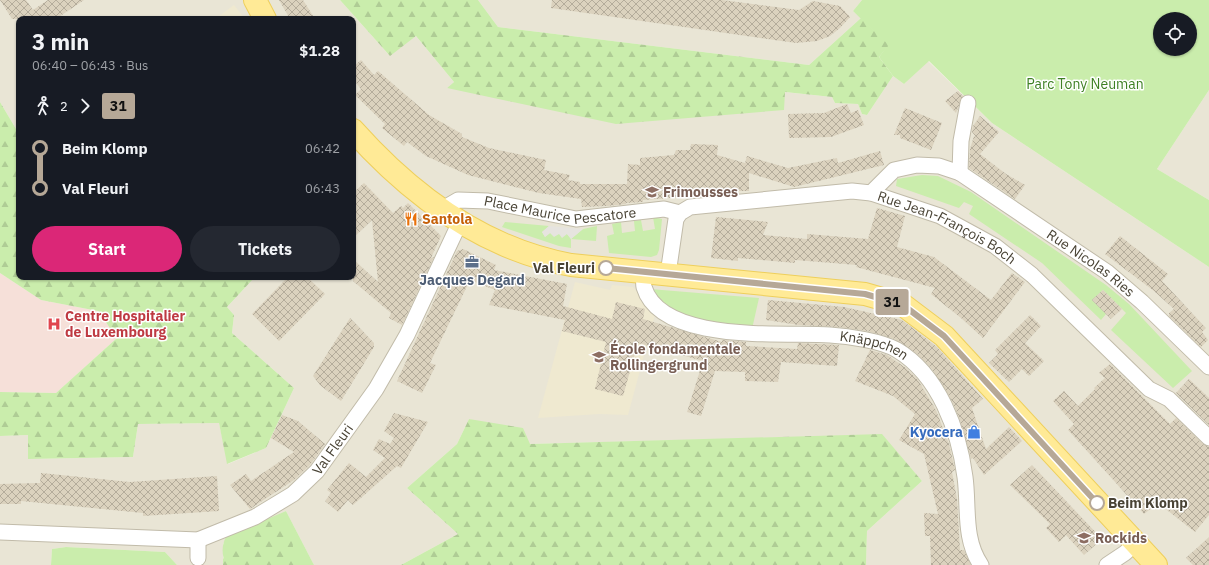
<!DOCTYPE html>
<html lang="en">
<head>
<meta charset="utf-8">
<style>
	body { margin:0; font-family:"IBM Plex Sans",sans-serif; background:#242831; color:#f1f3f6; height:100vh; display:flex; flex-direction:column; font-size:15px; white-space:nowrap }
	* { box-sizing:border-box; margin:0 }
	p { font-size:13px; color:#9ea1a6 }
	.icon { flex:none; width:22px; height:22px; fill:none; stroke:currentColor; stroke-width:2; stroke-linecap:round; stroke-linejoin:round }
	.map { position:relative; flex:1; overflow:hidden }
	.panel { position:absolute; left:16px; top:16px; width:340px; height:264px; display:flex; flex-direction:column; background:#171b24; border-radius:8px; box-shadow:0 1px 3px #0004 }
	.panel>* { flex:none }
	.badge { padding:0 8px; border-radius:3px; font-size:14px; line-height:26px }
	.buttons { position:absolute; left:1153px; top:12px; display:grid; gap:8px }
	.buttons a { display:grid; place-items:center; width:44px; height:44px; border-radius:50%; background:#171b24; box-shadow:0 1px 3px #0004; font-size:20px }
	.map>.badge { position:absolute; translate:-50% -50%; box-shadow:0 0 0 2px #fff }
	.legs { display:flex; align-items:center; gap:6px; height:44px; padding:0 16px; font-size:13px }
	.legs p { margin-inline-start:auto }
	.headline { display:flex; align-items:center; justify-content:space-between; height:68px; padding:0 16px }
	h1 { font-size:22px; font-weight:800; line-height:30px }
	.cta { display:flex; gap:8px; margin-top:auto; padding:8px 16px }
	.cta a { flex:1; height:46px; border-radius:24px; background:#db2777; color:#fff; font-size:16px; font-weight:800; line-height:46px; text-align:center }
	.cta a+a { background:#242831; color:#f1f3f6 }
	ul { padding:0 16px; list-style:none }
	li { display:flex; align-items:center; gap:14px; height:40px; font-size:15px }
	li i { display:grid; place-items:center; width:6px; height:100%; margin:0 5px; background:currentColor }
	li i::after { content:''; width:10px; height:10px; margin:-5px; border:3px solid; border-radius:50%; background:#171b24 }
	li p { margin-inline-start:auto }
	li:first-child i { background:linear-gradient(#0000 50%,currentColor 0) }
	li:last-child i { background:linear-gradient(currentColor 50%,#0000 0) }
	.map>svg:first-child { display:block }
	.residential { fill:#e9e5d5 }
	.education { fill:#efe9d0 }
	.medical { fill:#f6e0d9 }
	.green { fill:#caedac; fill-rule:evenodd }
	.forest { fill:url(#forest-firs) }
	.parking { fill:#e6e4df }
	.building { fill:url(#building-cross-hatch) }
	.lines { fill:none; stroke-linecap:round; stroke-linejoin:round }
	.street-casing { stroke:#c1bba9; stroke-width:17 }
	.primary-casing { stroke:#eecf5c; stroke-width:24 }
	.street { stroke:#fff; stroke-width:15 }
	.primary { stroke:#ffea96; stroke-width:22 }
	.line-1-casing { stroke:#fff; stroke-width:9 }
	.line-1 { stroke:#b6a897; stroke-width:6 }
	.stop-1-dot { fill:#fff; stroke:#b6a897; stroke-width:2 }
	.labels { text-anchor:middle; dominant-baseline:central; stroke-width:3; stroke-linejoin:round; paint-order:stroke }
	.park-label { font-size:14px; fill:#3e8023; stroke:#fff }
	.education-label { font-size:14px; font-weight:bold; fill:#785e54; stroke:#fff; text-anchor:start }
	.street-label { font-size:14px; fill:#494335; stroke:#fff }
	.food-label { font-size:14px; font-weight:bold; fill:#c56008; stroke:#fff; text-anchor:start }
	.stop-label { font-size:14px; font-weight:bold; fill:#494335; stroke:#fff; text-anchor:end }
	.service-label { font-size:14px; font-weight:bold; fill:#4e5e75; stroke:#fff }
	.health-label { font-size:14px; font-weight:bold; fill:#be3a42; stroke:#fff; text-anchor:start }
	.shop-label { font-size:14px; font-weight:bold; fill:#366cbe; stroke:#fff; text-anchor:end }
</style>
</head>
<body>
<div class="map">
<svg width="1209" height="565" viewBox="0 0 1209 565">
	<defs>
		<pattern id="forest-firs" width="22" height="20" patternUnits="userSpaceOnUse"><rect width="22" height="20" fill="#caedac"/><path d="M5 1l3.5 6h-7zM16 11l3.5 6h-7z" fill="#afcc95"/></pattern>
		<pattern id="building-cross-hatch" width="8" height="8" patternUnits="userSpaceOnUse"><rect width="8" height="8" fill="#dbd2be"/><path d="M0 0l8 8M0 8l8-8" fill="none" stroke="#b4ac9b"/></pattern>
	</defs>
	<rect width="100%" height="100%" fill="#f5f2e7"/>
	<g class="residential">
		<polygon points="0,0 340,0 389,55 416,36 454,82 447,88 784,109 784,92 832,97 835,103 858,104 862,114 867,115 893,76 904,84 928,61 992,123 1209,267 1209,565 866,565 867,531 922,481 882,435 529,444 469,419 457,444 407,488 458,534 401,565 314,565 286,511 223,543 223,565 177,565 165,552 66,547 52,549 51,565 0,565 0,436 28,435 28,459 133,457 138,424 219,423 228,464 266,448 294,388 232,333 234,315 227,307 255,277 353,277 353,19 19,19 19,134 0,102"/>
		<polygon points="478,0 862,0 853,11 861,18 809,65 498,27"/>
		<polygon points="1209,90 1209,200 1157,169"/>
	</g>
	<g class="education">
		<polygon points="234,5 245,19 215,19"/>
		<polygon points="575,282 610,290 612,285 633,287 656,311 628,415 599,414 538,418"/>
	</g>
	<polygon class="medical" points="0,273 41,300 98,311 117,338 56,393 0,392"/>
	<g class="green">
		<path d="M862,0h347v90l-52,79 52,31v67l-217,-144 -63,-62 -25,23 -11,-8 -14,-19 9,-12 -35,-34zM1160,19h30v30h-30z"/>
		<polygon points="922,175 938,176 971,192 1106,285 1129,304 1192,371 1173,388 1111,330 1126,313 1103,290 1092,300 1106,314 1101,320 1042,263 969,214 973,206 964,202 959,208 896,186 897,179"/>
		<polygon points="653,217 662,219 659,250 657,255 651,257 609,253 607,236 614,234 612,224 621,222 622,233 635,231 634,221 641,220 643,231 655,229"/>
		<polygon points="505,222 549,226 542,232 545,237 550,233 567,234 571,239 583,229 597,226 596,241 571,239 571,248 559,246 502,227"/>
		<polygon points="650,289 759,298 752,329 675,316"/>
		<path d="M286,511l28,54h-88c-4,-9 -5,-19 0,-28z"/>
		<polygon points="66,547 165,552 177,565 51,565 52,549"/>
	</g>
	<g class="forest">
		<polygon points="340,0 478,0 498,27 809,65 861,18 889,45 879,57 893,76 867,115 862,114 858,104 835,103 832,97 785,92 784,110 616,124 447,88 454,82 416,36 390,56"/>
		<polygon points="0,102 19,134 19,277 255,277 227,307 234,315 232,333 294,388 266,448 227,464 219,423 138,424 133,457 28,459 28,435 0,436 0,392 56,393 117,338 98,311 41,300 0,273"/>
		<polygon points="469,419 523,428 530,444 882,434 922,481 867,531 866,565 401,565 458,534 407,488 457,444"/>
		<polygon points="271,520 292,538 295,565 223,565 223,559 245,531"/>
	</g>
	<polygon class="parking" points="549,226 583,229 571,239 567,234 562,238 559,234 554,237 550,233 545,237 542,232"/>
	<g class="building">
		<polygon points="0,0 26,0 33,10 48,0 84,0 56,19 12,19"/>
		<polygon points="279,0 303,0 315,19 290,19"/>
		<polygon points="552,0 722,0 799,10 813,1 840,6 850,17 840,28 830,36 817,41 796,43 551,8"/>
		<polygon points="361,60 374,75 378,71 429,115 462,134 462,137 489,148 546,160 544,170 570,175 568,180 580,182 580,184 627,184 628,164 640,165 640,158 674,155 676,150 690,150 691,144 718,145 717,155 745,163 747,156 788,168 837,158 838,163 880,151 884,165 794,187 749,173 749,191 684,191 698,196 643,200 643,202 626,203 626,204 607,206 582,207 581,199 539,193 468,175 426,156 407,142 404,146 382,128 385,124 355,95 361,89 353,79 353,67"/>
		<polygon points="958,91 963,96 956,113 945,101"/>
		<polygon points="847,104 851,113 858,110 864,125 831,137 789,138 788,114 824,113"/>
		<polygon points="905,108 942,123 931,150 900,138 900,135 894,135"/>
		<polygon points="980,116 999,132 980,154 1006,174 1025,185 1015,199 969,168 970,149 974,136 976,137 972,132 973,126"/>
		<polygon points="364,183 393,213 401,206 403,208 408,203 441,236 431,258 434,257 402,325 389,318 391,313 353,281 353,259 378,282 372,220 353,238 353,193"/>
		<polygon points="877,208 905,216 897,247 934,257 991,300 1012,273 1025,282 983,338 961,318 931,294 935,288 856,267 857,265 795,260 795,263 738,258 738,261 711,258 716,217 768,222 763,235 807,239 807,234 868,239"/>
		<polygon points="1120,236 1168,274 1162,281 1206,328 1202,332 1208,340 1201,347 1169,316 1169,313 1174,309 1154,291 1105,254"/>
		<polygon points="463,249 496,265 494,270 567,284 563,306 612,319 616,302 645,309 643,319 722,342 722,340 746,342 746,346 797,349 798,343 839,345 837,366 781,362 778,382 745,381 745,372 715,371 701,416 687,412 703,361 638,343 623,396 595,389 606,342 562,331 565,320 489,305 495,290 470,280 430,363 436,365 422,393 397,381 457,251"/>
		<polygon points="288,277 307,277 325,294 279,341 252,314"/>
		<polygon points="1103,290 1122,309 1111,319 1092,300"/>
		<polygon points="768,300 844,307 902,320 937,347 983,399 972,408 986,449 1009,427 1022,441 984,475 973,458 971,459 960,420 952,401 932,369 917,354 895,339 867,331 838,327 799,325 766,320"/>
		<polygon points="1030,315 1041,326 1025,343 1044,361 1029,376 1022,369 1009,382 989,363 998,354 995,350"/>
		<polygon points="350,318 374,343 374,347 341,401 321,386 313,376"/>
		<polygon points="870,350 887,355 906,368 918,380 936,410 949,444 955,470 952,472 957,499 960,550 964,550 971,565 931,565 930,536 925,536 924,513 938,514 924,454 899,440 915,414 893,396 855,381"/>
		<polygon points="1110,364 1170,424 1176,418 1203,444 1209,447 1209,515 1195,532 1158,503 1144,514 1068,430 1074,424 1053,401 1064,391 1078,406 1095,389 1094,388 1105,378 1099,373"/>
		<polygon points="1189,379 1209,398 1209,425 1176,393"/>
		<polygon points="394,413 428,422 401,468 397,466 353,505 348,500 338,512 325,501 331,493 327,490 349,463 366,477 385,458 373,450 379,439 390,444 394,438 384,431"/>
		<polygon points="282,415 298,421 325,444 310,465 294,480 250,509 230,485 246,474 251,481 294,452 271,438"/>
		<polygon points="1032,465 1102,539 1084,555 1066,535 1059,542 1046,528 1050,524 1010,485"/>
		<polygon points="41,473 130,482 217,476 219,511 143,516 143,513 21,501 21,504 0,504 0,484 40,483"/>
		<polygon points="1209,537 1209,565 1193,565 1186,558"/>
	</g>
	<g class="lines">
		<g class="street-casing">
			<g id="street">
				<polyline points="960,173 961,141 968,103"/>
				<path id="s1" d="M871,193l23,-23 23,-5 22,1 21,7 147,99 35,30 67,65"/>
				<path id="s2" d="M441,210l17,-10 30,1 88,18 88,-10 16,4"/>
				<path id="s3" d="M644,272c0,5 -1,11 0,15 17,57 139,45 186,48 18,1 52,6 67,15 42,25 62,81 68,127 4,29 -2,62 16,88"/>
				<path id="s4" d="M668,274l8,-55 4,-6 10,-6 162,-16 19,2 69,23 55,30 37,29 117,114 20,10 40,39"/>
				<path id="s5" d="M0,532l198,8 57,-23 38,-23 24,-23 59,-82 31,-54 53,-113"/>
				<polyline points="198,540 198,558"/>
				<polyline points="1107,565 1125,553 1136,543"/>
			</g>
		</g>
		<g class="primary-casing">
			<g id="primary">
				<polyline points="255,0 265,19"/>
				<path d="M353,130c58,65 130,119 218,135l294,29 38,11 41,31 212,229"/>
			</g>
		</g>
		<use href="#street" class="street"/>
		<use href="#primary" class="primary"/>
	</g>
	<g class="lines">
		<g class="line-1-casing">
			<polyline id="line-1" points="606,268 865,294 903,305 944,336 1097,503"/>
		</g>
		<use href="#line-1" class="line-1"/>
	</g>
	<defs>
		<g id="school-bare" transform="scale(1.08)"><path d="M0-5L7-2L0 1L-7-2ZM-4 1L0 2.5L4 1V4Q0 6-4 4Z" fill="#8d6e63" stroke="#fff" stroke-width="2.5" paint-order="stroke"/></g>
		<g id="restaurant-bare" transform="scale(1.08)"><path d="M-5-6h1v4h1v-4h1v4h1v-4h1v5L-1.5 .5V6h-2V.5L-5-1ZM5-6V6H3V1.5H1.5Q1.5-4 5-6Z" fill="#e8710a" stroke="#fff" stroke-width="2.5" paint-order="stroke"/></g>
		<g id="office-bare" transform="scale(1.08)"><path d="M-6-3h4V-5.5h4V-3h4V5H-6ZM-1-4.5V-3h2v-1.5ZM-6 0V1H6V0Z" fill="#5c6f8a" stroke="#fff" stroke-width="2.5" paint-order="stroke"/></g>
		<g id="hospital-bare" transform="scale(1.08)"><path d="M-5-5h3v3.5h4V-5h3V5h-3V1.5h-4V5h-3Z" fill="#e0444e" stroke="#fff" stroke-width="2.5" paint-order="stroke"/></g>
		<g id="shop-bare" transform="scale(1.08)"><path d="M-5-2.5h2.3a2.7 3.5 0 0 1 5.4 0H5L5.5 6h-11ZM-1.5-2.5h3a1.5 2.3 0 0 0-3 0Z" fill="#3f7fe0" stroke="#fff" stroke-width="2.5" paint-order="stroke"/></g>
	</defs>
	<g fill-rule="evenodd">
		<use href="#school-bare" x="652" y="192"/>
		<use href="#restaurant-bare" x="411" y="219"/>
		<use href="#office-bare" x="472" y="262"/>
		<use href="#hospital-bare" x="54" y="324"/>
		<use href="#school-bare" x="599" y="357"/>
		<use href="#shop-bare" x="974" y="432"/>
		<use href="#school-bare" x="1084" y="538"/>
	</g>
	<g class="stop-1-dot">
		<circle cx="606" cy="268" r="7"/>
		<circle cx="1097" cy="503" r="7"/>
	</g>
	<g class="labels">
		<g class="park-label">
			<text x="1085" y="84">Parc Tony Neuman</text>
		</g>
		<g class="education-label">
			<text x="663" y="192">Frimousses</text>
			<text x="610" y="349">École fondamentale<tspan x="610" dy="16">Rollingergrund</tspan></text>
			<text x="1095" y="538">Rockids</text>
		</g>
		<g class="street-label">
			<text stroke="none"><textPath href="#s2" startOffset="123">Place Maurice Pescatore</textPath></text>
			<text stroke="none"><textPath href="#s4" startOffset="340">Rue Jean-François Boch</textPath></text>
			<text stroke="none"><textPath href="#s1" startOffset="259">Rue Nicolas Ries</textPath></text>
			<text stroke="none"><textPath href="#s3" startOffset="263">Knäppchen</textPath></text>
			<text stroke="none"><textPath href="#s5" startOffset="364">Val Fleuri</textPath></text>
		</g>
		<g class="food-label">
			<text x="422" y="219">Santola</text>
		</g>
		<g class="stop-label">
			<text x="595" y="268">Val Fleuri</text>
			<text x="1108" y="503" text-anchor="start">Beim Klomp</text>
		</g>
		<g class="service-label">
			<text x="472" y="280">Jacques Degard</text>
		</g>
		<g class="health-label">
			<text x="65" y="316">Centre Hospitalier<tspan x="65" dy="16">de Luxembourg</tspan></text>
		</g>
		<g class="shop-label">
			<text x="963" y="432">Kyocera</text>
		</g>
	</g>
</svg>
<div class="buttons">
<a><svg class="icon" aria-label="locate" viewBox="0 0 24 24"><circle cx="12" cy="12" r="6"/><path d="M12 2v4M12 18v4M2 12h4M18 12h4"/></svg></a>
</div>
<b class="badge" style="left:892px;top:302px;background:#b6a897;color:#111">31</b>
<section class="panel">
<div class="headline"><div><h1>3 min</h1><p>06:40 – 06:43 · Bus</p></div><b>$1.28</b></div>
<div class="legs"><svg class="icon" aria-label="walk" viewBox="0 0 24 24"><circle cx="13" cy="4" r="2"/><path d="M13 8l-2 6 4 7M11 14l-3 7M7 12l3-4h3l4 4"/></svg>2<svg class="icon" aria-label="forward" viewBox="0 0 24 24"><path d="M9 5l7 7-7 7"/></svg><b class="badge" style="background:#b6a897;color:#111">31</b></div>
<ul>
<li><i style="color:#b6a897"></i><b>Beim Klomp</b><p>06:42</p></li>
<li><i style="color:#b6a897"></i><b>Val Fleuri</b><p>06:43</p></li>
</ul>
<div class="cta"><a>Start</a><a>Tickets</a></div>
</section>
</div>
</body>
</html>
